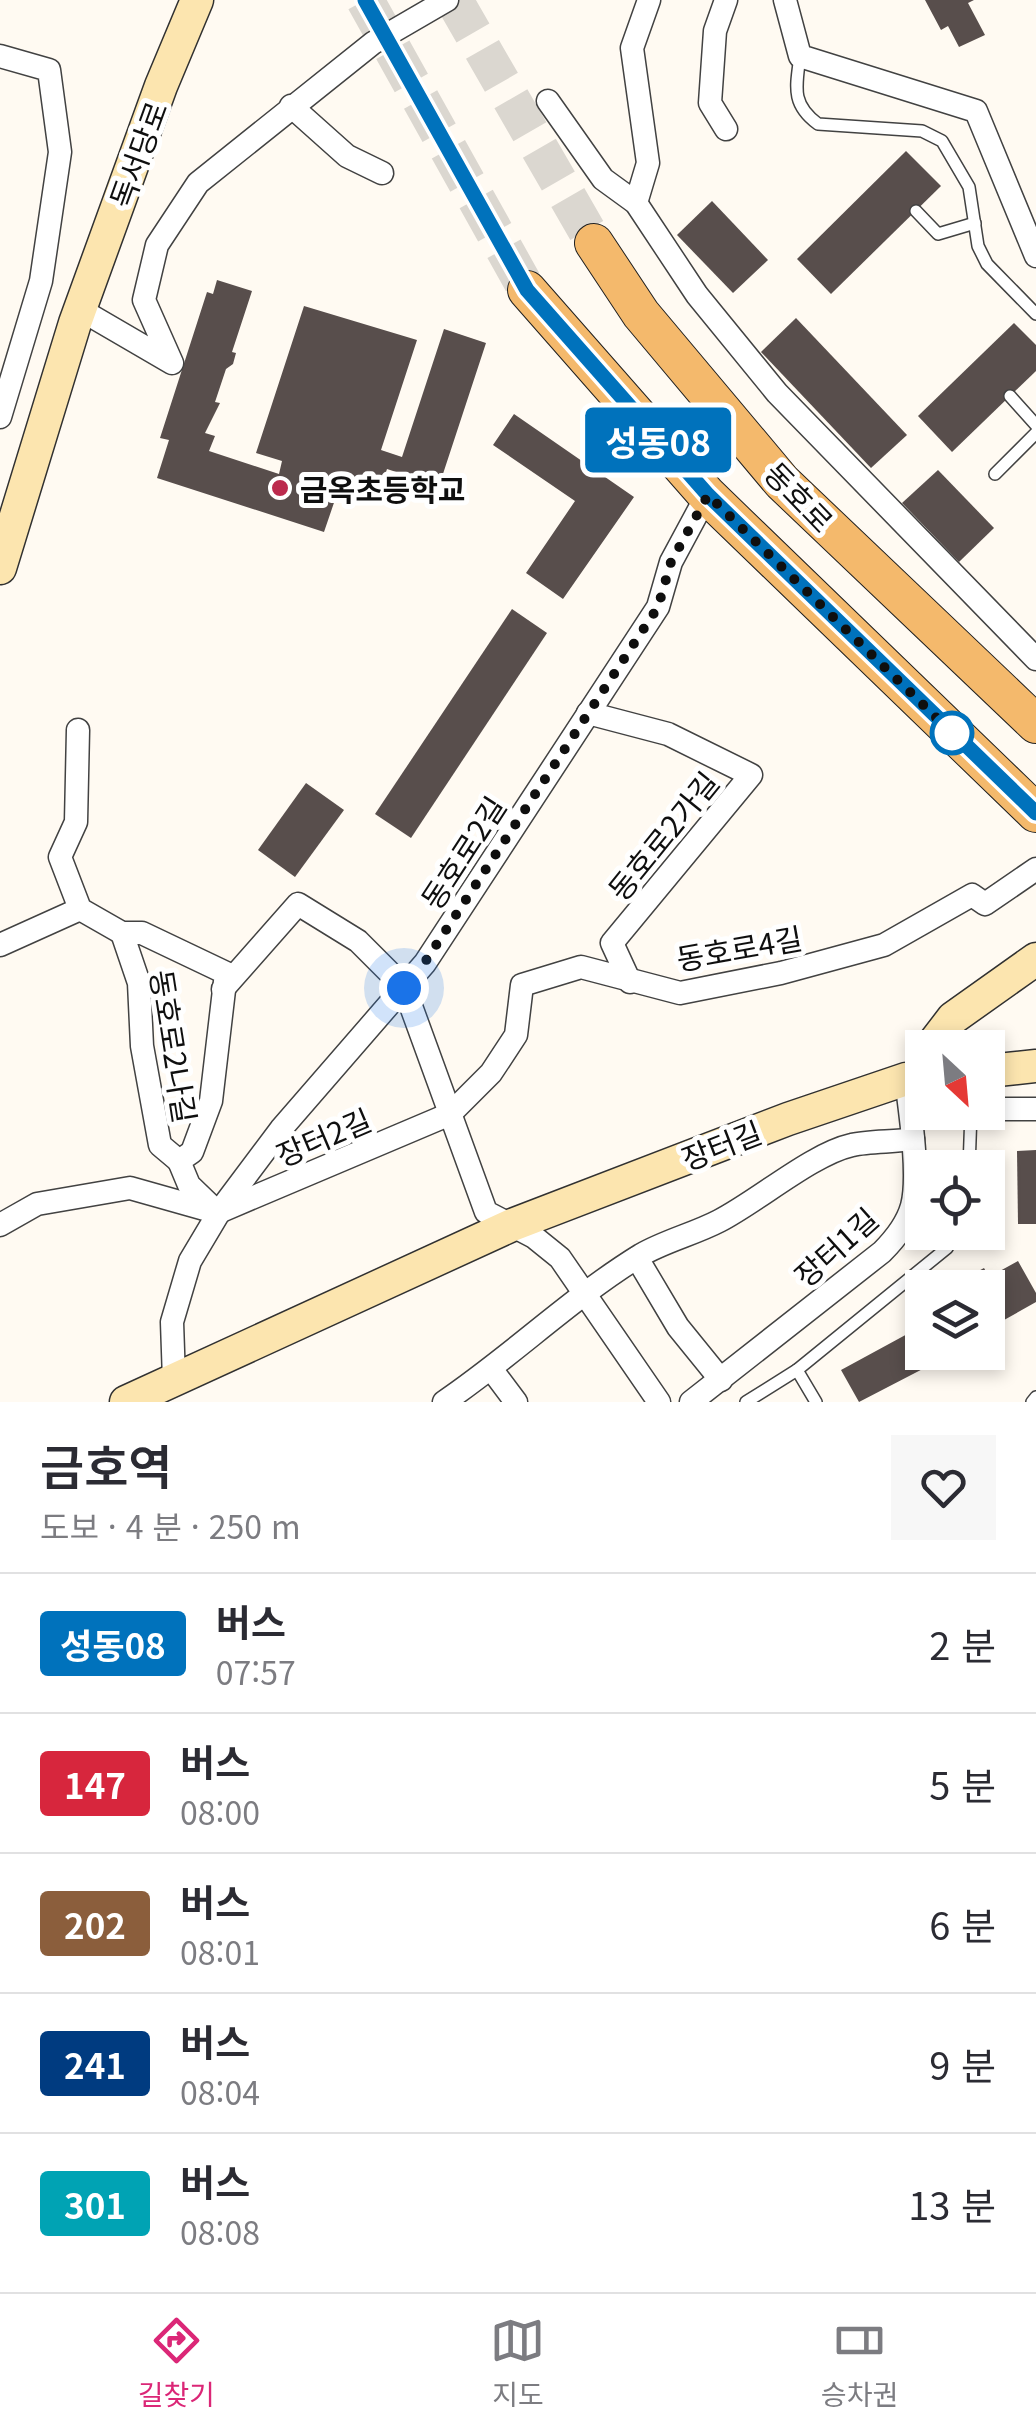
<!DOCTYPE html>
<html lang="ko">
<head>
<meta charset="utf-8">
<style>
	body { margin:0; font-family:Georgia,"Noto Sans KR",serif; background:#f7f7f7; color:#2b2b33; height:100vh; display:flex; flex-direction:column; font-size:38px; white-space:nowrap }
	* { box-sizing:border-box; margin:0 }
	p { font-size:32px; color:#7c7c81 }
	.icon { flex:none; width:55px; height:55px; fill:none; stroke:currentColor; stroke-width:2; stroke-linecap:round; stroke-linejoin:round }
	.map { position:relative; height:1402px; overflow:hidden }
	.details { display:flex; flex-direction:column; background:#fff; flex:1 }
	.details>* { flex:none }
	.badge { padding:0 20px; border-radius:8px; font-size:35px; line-height:65px }
	.needle { width:65px; rotate:154deg }
	.controls { position:absolute; left:905px; top:1030px; display:grid; gap:20px }
	.controls a { display:grid; place-items:center; width:100px; height:100px; border-radius:0px; background:#fff; box-shadow:0 5px 15px #0003; font-size:50px }
	.you { position:absolute; width:50px; height:50px; margin:-25px; border:8px solid #fff; border-radius:50%; background:#1a73e8; box-shadow:0 0 0 15px #1a73e833 }
	.map>.badge { position:absolute; translate:-50% -50%; box-shadow:0 0 0 5px #fff }
	.round { display:grid; place-items:center; flex:none; width:105px; height:105px; border-radius:0px; background:#f7f7f7 }
	.summary { display:flex; align-items:center; justify-content:space-between; height:170px; padding:0 40px }
	h1 { font-size:48px; font-weight:600; line-height:75px }
	ul { padding:0; list-style:none }
	li { display:flex; align-items:center; gap:30px; height:140px; padding:0 40px; border-top:2px solid #e1e1e2 }
	li div { flex:1 }
	li b { display:block; font-size:38px }
	li em { font-style:normal }
	li .badge { min-width:110px; font-weight:700; text-align:center }
	.tab-bar { display:flex; justify-content:space-around; align-items:center; height:140px; border-top:2px solid #e1e1e2; background:#fff; font-size:28px; color:#7c7c81 }
	.tab-bar a { display:grid; justify-items:center; gap:5px }
	.tab-bar .selected { color:#db2777 }
	.map>svg:first-child { display:block }
	.building { fill:#584e4c }
	.lines { fill:none; stroke-linecap:round; stroke-linejoin:round }
	.primary-tunnel { stroke:#dbd7d0; stroke-width:38; stroke-dasharray:38 19; stroke-linecap:butt }
	.lane-casing { stroke:#424242; stroke-width:14 }
	.street-casing { stroke:#424242; stroke-width:25 }
	.secondary-casing { stroke:#313131; stroke-width:35 }
	.primary-casing { stroke:#202020; stroke-width:40 }
	.lane { stroke:#fff; stroke-width:11 }
	.street { stroke:#fff; stroke-width:22 }
	.secondary { stroke:#fce5af; stroke-width:32 }
	.primary { stroke:#f4b96c; stroke-width:38 }
	.line-casing { stroke:#fff; stroke-width:22 }
	.line { stroke:#0072bc; stroke-width:15 }
	.walk { stroke:#0f0f0f; stroke-width:10; stroke-dasharray:0 18 }
	.poi-dot { fill:#bc2b4e; stroke:#fff; stroke-width:4 }
	.stop-dot { fill:#fff; stroke:#0072bc; stroke-width:5 }
	.labels { text-anchor:middle; dominant-baseline:central; stroke-width:10; stroke-linejoin:round; paint-order:stroke }
	.street-label { font-size:30px; fill:#0f0f0f; stroke:#fff }
	.poi-label { font-size:30px; font-weight:bold; fill:#0f0f0f; stroke:#fff; text-anchor:start }
</style>
</head>
<body>
<div class="map">
<svg width="1036" height="1402" viewBox="0 0 1036 1402">
	<rect width="100%" height="100%" fill="#fffaf2"/>
	<g class="building">
		<polygon points="925,0 974,0 968,3 985,35 959,47 948,26 941,30"/>
		<polygon points="906,151 941,186 831,294 797,259"/>
		<polygon points="712,201 768,260 733,293 677,235"/>
		<polygon points="217,280 252,291 232,352 236,353 233,364 226,369 215,402 220,403 205,433 215,436 209,451 279,474 282,461 256,453 304,306 417,340 381,450 402,457 444,329 486,343 439,486 387,469 376,503 338,491 324,532 157,478 169,440 160,438 207,292 213,294"/>
		<polygon points="796,318 907,435 871,468 761,352"/>
		<polygon points="1014,323 1036,345 1036,371 952,452 918,416"/>
		<polygon points="514,414 634,497 563,599 526,573 575,501 493,445"/>
		<polygon points="938,470 994,528 959,562 902,503"/>
		<polygon points="512,609 547,633 411,838 375,814"/>
		<polygon points="306,783 344,810 295,877 258,850"/>
		<polygon points="1036,1150 1036,1224 1018,1224 1017,1151"/>
		<polygon points="1018,1261 1036,1293 1036,1302 988,1329 988,1288 947,1288 984,1268 989,1277"/>
		<polygon points="922,1317 922,1352 943,1352 938,1356 940,1360 859,1402 841,1370 922,1326 918,1319"/>
	</g>
	<g class="lines">
		<g class="primary-tunnel">
			<polyline points="365,0 527,290"/>
			<polyline points="454,0 594,243"/>
		</g>
		<g class="lane-casing">
			<g id="lane">
				<path d="M800,56c-4,31 -9,48 18,68l104,7 20,10 27,46 9,59 9,18 49,50"/>
				<polyline points="916,211 938,234 975,223"/>
				<polyline points="1010,396 1036,425"/>
				<polyline points="995,474 1036,433"/>
				<polyline points="969,1168 971,1112"/>
				<polyline points="746,1402 797,1370"/>
				<polyline points="816,1402 797,1370 947,1248 956,1232"/>
				<polyline points="1032,1402 1036,1397"/>
			</g>
		</g>
		<g class="street-casing">
			<g id="street">
				<polyline points="785,0 800,56 976,111 1036,256"/>
				<polyline points="0,56 49,70 60,152 41,281 0,417"/>
				<polyline points="548,101 603,179 636,203 697,295 777,393 1036,659"/>
				<polyline points="291,106 347,156 382,173"/>
				<polyline points="726,129 710,103 715,31 726,0"/>
				<polyline points="636,203 648,163 632,48 649,0"/>
				<polyline points="81,310 172,363 144,300 157,245 198,183 373,43 447,0"/>
				<polyline points="588,713 668,734 751,775 612,943 630,982"/>
				<polyline points="78,730 76,822 60,857 80,909 122,933 142,933 226,973 211,1101 192,1152 179,1161 189,1185 218,1213"/>
				<polyline points="122,933 139,983 142,1046 160,1145 179,1161"/>
				<polyline points="0,945 80,909"/>
				<polyline points="223,989 298,904 358,941 404,987 486,1212 534,1237 560,1258 659,1402"/>
				<polyline points="988,1109 1036,1109"/>
				<polyline points="221,1211 450,1114 491,1073 516,1035 522,985 581,967 680,993 781,973 884,945 972,895 985,904 1036,869"/>
				<polyline points="0,1225 37,1204 130,1188 215,1212"/>
				<polyline points="637,1258 678,1327 721,1380"/>
				<polyline points="492,1370 516,1402"/>
				<polyline points="174,1380 172,1322 190,1261 221,1209 281,1129 425,963 658,607 671,562 707,495"/>
				<path d="M444,1402c68,-46 127,-104 197,-147 24,-14 53,-21 78,-34 39,-20 93,-67 133,-76 16,-4 43,-3 61,-6"/>
				<path d="M691,1402l191,-150c13,-13 25,-28 30,-46 8,-30 -2,-95 -6,-127l10,4"/>
			</g>
		</g>
		<g class="secondary-casing">
			<g id="secondary">
				<polyline points="0,568 75,323 161,86 197,0"/>
				<polyline points="930,1048 953,1018 1036,959"/>
				<polyline points="988,1071 1036,1066"/>
				<polyline points="126,1402 512,1225 788,1119 906,1079 922,1077"/>
			</g>
		</g>
		<g class="primary-casing">
			<g id="primary">
				<polyline points="594,243 641,314 782,482 1036,724"/>
				<polyline points="527,290 707,495 1036,813"/>
			</g>
		</g>
		<use href="#lane" class="lane"/>
		<use href="#street" class="street"/>
		<use href="#secondary" class="secondary"/>
		<use href="#primary" class="primary"/>
	</g>
	<g class="lines">
		<g class="line-casing">
			<polyline id="line" points="365,0 527,290 708,495 1036,813"/>
		</g>
		<use href="#line" class="line"/>
		<polyline class="walk" points="404,988 425,962 658,607 671,562 708,495 952,733"/>
	</g>
	<circle class="poi-dot" cx="280" cy="488" r="10"/>
	<circle class="stop-dot" cx="952" cy="733" r="20"/>
	<g class="labels">
		<g class="street-label">
			<text transform="translate(137 154) rotate(-70)">독서당로</text>
			<text transform="translate(800 496) rotate(46)">동호로</text>
			<text transform="translate(662 835) rotate(-51)">동호로2가길</text>
			<text transform="translate(462 852) rotate(-57)">동호로2길</text>
			<text transform="translate(739 947) rotate(-10)">동호로4길</text>
			<text transform="translate(175 1046) rotate(81)">동호로2나길</text>
			<text transform="translate(323 1136) rotate(-23)">장터2길</text>
			<text transform="translate(721 1144) rotate(-21)">장터길</text>
			<text transform="translate(835 1246) rotate(-42)">장터1길</text>
		</g>
		<g class="poi-label">
			<text x="300" y="488">금옥초등학교</text>
		</g>
	</g>
</svg>
<div class="controls">
<a><svg class="needle" viewBox="-14 -14 28 28"><path d="M0-13l5 13h-10z" fill="#e53935"/><path d="M0 13l5-13h-10z" fill="#7c7c81"/></svg></a>
<a><svg class="icon" aria-label="locate" viewBox="0 0 24 24"><circle cx="12" cy="12" r="6"/><path d="M12 2v4M12 18v4M2 12h4M18 12h4"/></svg></a>
<a><svg class="icon" aria-label="layers" viewBox="0 0 24 24"><path d="M12 4l9 5-9 5-9-5zM3 14l9 5 9-5"/></svg></a>
</div>
<div class="you" style="left:404px;top:988px"></div>
<b class="badge" style="left:658px;top:440px;background:#0072bc;color:#fff">성동08</b>
</div>
<section class="details">
<div class="summary"><div><h1>금호역</h1><p>도보 · 4 분 · 250 m</p></div><a class="round"><svg class="icon" aria-label="heart" viewBox="0 0 24 24"><path d="M12 20l-8-8c-3-5 5-10 8-4 3-6 11-1 8 4z"/></svg></a></div>
<ul>
<li><span class="badge" style="background:#0072bc;color:#fff">성동08</span><div><b>버스</b><p>07:57</p></div><em>2 분</em></li>
<li><span class="badge" style="background:#d7263d;color:#fff">147</span><div><b>버스</b><p>08:00</p></div><em>5 분</em></li>
<li><span class="badge" style="background:#8b5e3c;color:#fff">202</span><div><b>버스</b><p>08:01</p></div><em>6 분</em></li>
<li><span class="badge" style="background:#003b80;color:#fff">241</span><div><b>버스</b><p>08:04</p></div><em>9 분</em></li>
<li><span class="badge" style="background:#00a3b4;color:#fff">301</span><div><b>버스</b><p>08:08</p></div><em>13 분</em></li>
</ul>
</section>
<nav class="tab-bar">
<a class="selected"><svg class="icon" aria-label="directions" viewBox="0 0 24 24"><path d="M12 3l9 9-9 9-9-9zM9 14v-3h6M13 9l2 2-2 2"/></svg>길찾기</a>
<a><svg class="icon" aria-label="map" viewBox="0 0 24 24"><path d="M3 6l6-2 6 2 6-2v14l-6 2-6-2-6 2zM9 4v14M15 6v14"/></svg>지도</a>
<a><svg class="icon" aria-label="tickets" viewBox="0 0 24 24"><path d="M3 7h18v10H3zM15 7v10"/></svg>승차권</a>
</nav>
</body>
</html>
